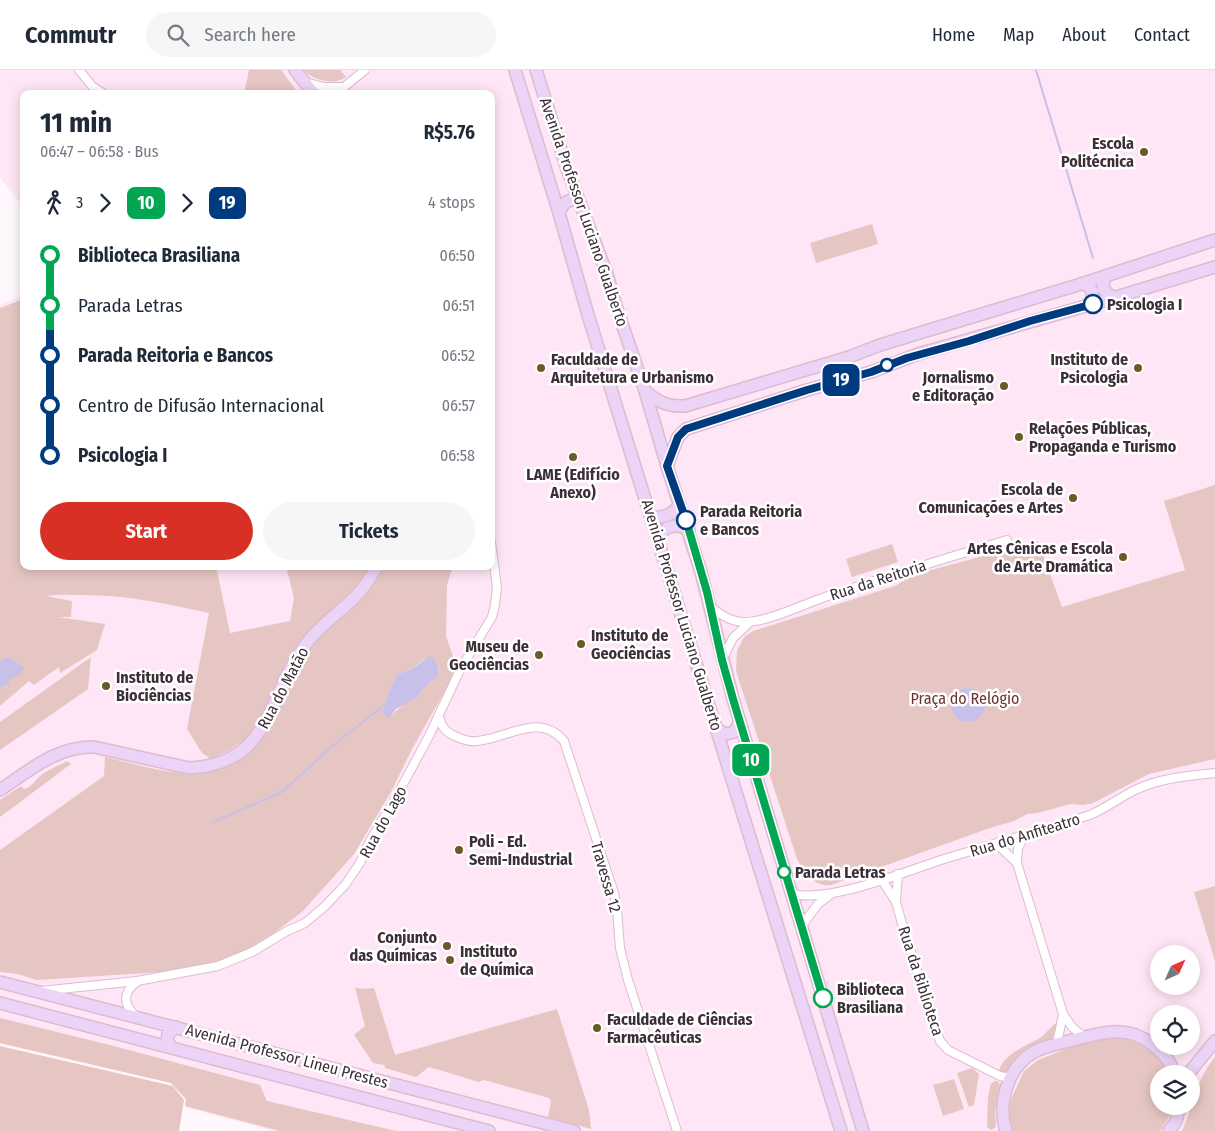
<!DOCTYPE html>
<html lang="en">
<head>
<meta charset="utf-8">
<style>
	body { margin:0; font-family:"Fira Sans Condensed",sans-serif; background:#f6f6f7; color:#1f2937; height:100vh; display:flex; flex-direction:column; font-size:19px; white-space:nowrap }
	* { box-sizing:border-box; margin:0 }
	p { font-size:16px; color:#747a83 }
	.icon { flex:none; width:28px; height:28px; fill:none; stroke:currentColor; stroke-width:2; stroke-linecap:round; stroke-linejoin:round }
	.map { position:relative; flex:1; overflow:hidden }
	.sheet { position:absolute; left:20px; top:20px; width:475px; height:480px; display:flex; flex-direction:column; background:#fff; border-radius:10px; box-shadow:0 2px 12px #0003 }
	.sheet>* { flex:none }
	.badge { padding:0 10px; border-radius:8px; font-size:18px; line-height:32px }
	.needle { width:32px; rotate:45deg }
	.tools { position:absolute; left:1150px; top:875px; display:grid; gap:10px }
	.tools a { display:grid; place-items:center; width:50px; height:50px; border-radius:50%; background:#fff; box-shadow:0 2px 12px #0003; font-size:25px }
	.map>.badge { position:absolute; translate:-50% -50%; box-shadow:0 0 0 2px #fff }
	.legs { display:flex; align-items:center; gap:8px; height:55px; padding:0 20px; font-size:16px }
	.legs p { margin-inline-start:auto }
	.headline { display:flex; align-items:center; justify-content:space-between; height:85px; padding:0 20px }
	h1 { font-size:28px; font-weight:700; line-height:38px }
	.cta { display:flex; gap:10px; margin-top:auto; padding:10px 20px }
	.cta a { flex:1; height:58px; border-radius:30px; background:#d93025; color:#fff; font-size:20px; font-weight:700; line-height:58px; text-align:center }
	.cta a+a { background:#f6f6f7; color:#1f2937 }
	ul { padding:0 20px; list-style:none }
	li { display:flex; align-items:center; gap:18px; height:50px; font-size:19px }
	li i { display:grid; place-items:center; width:8px; height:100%; margin:0 6px; background:currentColor }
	li i::after { content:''; width:12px; height:12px; margin:-6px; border:4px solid; border-radius:50%; background:#fff }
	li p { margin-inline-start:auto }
	li:first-child i { background:linear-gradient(#0000 50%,currentColor 0) }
	li:last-child i { background:linear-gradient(currentColor 50%,#0000 0) }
	header { display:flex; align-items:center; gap:30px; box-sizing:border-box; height:70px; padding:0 25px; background:#fff; border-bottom:1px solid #e0e1e3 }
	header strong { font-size:24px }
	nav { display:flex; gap:28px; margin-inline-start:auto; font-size:18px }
	.search { width:350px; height:45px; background:#f6f6f7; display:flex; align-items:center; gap:12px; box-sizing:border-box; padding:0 18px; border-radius:28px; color:#747a83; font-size:19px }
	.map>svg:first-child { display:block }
	.built { fill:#ffe6f6; fill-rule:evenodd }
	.green { fill:#e5c6c2; fill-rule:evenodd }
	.water { fill:#c7c0e8 }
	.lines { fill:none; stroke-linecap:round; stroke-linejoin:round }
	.stream { stroke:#c7c0e8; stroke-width:2 }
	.street-casing { stroke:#ddbbd1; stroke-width:10 }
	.secondary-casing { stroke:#ddbbd1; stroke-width:14 }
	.street { stroke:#fff; stroke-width:8 }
	.secondary { stroke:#ecd4f6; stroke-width:11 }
	.line-1-casing { stroke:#fff; stroke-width:11 }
	.line-2-casing { stroke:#fff; stroke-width:11 }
	.line-1 { stroke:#00a651; stroke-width:8 }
	.line-2 { stroke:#003b80; stroke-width:8 }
	.poi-dot { fill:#685b28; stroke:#fff; stroke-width:2 }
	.stop-2-dot { fill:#fff; stroke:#003b80; stroke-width:2.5 }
	.stop-1-dot { fill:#fff; stroke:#00a651; stroke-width:2.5 }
	.labels { text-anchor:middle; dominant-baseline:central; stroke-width:5; stroke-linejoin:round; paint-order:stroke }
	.poi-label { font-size:16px; font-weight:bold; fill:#3c2f38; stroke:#fff; text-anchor:end }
	.street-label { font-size:16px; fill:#3c2f38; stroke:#fff }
	.stop-label { font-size:16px; font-weight:bold; fill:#3c2f38; stroke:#fff; text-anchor:start }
	.park-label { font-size:16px; fill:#6e332f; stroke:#fff }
</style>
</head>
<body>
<header>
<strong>Commutr</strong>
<div class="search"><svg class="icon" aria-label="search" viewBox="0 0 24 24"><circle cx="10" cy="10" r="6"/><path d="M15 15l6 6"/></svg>Search here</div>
<nav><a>Home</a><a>Map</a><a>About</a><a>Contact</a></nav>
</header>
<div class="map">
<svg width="1215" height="1061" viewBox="0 0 1215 1061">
	<rect width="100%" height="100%" fill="#fef7fc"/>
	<path class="built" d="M0,0h1215v1061h-943l-87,-24v-8l-14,-16 -171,-39v-739l24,-10v271h467v-472h-467v113l-24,-29zM1159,884h32v32h-32zM1159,944h32v32h-32zM1159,1004h32v32h-32z"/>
	<g class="green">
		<polygon points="249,0 281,0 299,24 244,24"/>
		<path d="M304,0h36l6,7c-11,9 -34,3 -42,-7z"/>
		<polygon points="872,154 878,174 816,193 810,173"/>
		<path d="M24,229v267h169v2l23,-2 14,67 60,-12 4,-23 -8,-32h86l-9,15 -13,14 -37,31 -18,22 -14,26 -19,44 -15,20 -17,12 -19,9 -9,-6 -15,-24 22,-116c-41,-9 -82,-18 -125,-18 -13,0 -25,-1 -38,1l26,5 -1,16h-13l47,7 -8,26 -37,23 -1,-6 -25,18 -5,-4 -29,25v-398z"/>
		<path d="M1215,415v274l-66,15 -56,29 -9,2 -14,-1 -32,9 -11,1 -13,7 -24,7 -159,57c-18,2 -26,-12 -34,-26l-61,-188 1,-20 7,-14 9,-6 142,-45 18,-11 125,-34 24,66 123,-37 -21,-69z"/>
		<polygon points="892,474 898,492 852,507 846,489"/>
		<path d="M381,496h72l-6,19 -1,51 10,29 -6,17 -38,67 -21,43 -37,62 -52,58 -28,21 -28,17 -28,13 -30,6 -25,3 -126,8 -20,-6 -17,-2v-122l104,-74 1,-19c59,14 122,38 162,-27 12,-20 16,-46 30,-66 17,-24 40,-42 60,-64 9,-10 17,-23 24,-34zM424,589h11l4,11 -1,6 -9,7 -12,14 -13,7 -16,14 -6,-6 10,-28 6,-10 14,-5z"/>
		<polygon points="91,587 88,619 0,680 0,652"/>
		<path d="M67,691l4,3 -71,53v-17l21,-14 3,3c7,-2 8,-5 13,-10 7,-8 21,-13 30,-18z"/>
		<polygon points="1215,816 1215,891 1194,822"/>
		<polygon points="355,918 366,919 374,918 395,985 557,939 589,1040 591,1059 548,1047 551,1031 549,1028 484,1010 479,1012 429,997 416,1007 385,998 384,995 373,993 354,965 365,956"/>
		<polygon points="0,948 110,975 260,1015 267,1031 396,1061 280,1061 185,1036 186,1029 171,1013 0,973"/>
		<path d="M1055,954l3,1 -6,13 -47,37 -6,-3c1,-16 30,-28 41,-34 6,-4 9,-10 15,-14z"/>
		<path d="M1098,966c29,0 61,6 70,38h-9v32h13l-3,11 -9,14h-149l-3,-15 3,-17 13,-28 14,-11z"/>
		<polygon points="0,976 173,1016 184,1030 179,1061 0,1061"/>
		<path d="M1215,987v74h-33c12,-25 14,-52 33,-74z"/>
		<polygon points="972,998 979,1004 974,1035 969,1037 957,1003"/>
		<polygon points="954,1009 964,1039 943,1046 933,1015"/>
		<polygon points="996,1011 999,1012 1000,1017 995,1041 996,1057 991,1060 987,1057 988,1027 991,1013"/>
	</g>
	<g class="water">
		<path d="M428,587h5c4,4 7,14 5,19l-9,7 -12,14 -21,12 -7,9 -3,-1 -4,-5 10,-28 6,-10 14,-5z"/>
		<polygon points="5,588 11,588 24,598 21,604 8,610 10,615 4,615 0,619 0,591"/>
		<circle cx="968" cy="635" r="17"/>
	</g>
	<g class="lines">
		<g class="stream">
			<polyline points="1036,0 1093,188"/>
			<polyline points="211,753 282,722 336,673 387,633"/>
		</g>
		<g class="street-casing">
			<g id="street">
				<polyline points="79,0 92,16 104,24"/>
				<polyline points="305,12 324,17 344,17"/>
				<polyline points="341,24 344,17 365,0"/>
				<path d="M711,537c10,8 20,15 34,15 22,0 57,-17 80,-25 60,-20 121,-39 182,-57"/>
				<polyline points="723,588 733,568 750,552"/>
				<path d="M439,646c2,10 6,16 16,20 6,3 15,6 22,5 30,-2 62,-30 87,0l50,152 3,16 3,39 8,32 49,151"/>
				<polyline points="1025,765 1018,778 1017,793 1063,944 1072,957 1084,967"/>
				<polyline points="994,774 1002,779 1017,793"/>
				<polyline points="882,810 896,832 903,857 940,971 948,980 1000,1006 1010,1008"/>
				<path d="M790,823c35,12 114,-21 151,-33 49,-15 99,-30 149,-45 16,-7 29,-17 45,-25 25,-12 52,-14 80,-17"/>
				<polyline points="896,832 898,804"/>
				<polyline points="801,857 818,834 831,824"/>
				<polyline points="41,921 137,911 218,896 252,882 287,861 305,853 324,837 345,815 360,793 371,769 394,731 429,666 460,600 492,547 495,535 497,517 491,472"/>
				<path d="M137,947c-14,-11 -15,-25 0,-35"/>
				<polyline points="1057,974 1063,944"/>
			</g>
		</g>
		<g class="secondary-casing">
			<g id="secondary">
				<polyline points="295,0 314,24"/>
				<polyline points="515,0 559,143 588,245 841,1061"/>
				<polyline points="536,0 567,99 607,204 616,236 645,321 667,396 701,502 733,629 863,1061"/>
				<path d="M559,143c3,-9 10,-16 20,-12"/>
				<polyline points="1104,207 1103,219 1113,228"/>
				<polyline points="1086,213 1092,221 1093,234"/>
				<path d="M645,321c13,11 23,16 40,15l164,-49 31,-12 201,-61 134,-44"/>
				<polyline points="667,396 678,367 686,359 807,320 871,302 918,284 1093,234 1215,197"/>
				<path d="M651,447c14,1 20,-2 29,-12"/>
				<path d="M658,468c7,-13 18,-15 31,-8"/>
				<polyline points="718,660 726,664 734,662 740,652"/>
				<path d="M0,720c30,-20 57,-44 94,-43l95,21c84,-4 77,-72 117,-124 13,-18 33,-31 49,-47 9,-9 16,-20 22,-31"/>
				<polyline points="0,912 574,1061"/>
				<polyline points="0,933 489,1061"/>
				<polyline points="171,977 167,971 168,964 176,957"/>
				<polyline points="1188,1004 1215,971"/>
				<path d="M1006,1061c-9,-28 2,-66 30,-80 12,-6 27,-8 40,-12 29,-7 51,-14 76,5 11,9 18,16 23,30"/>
				<polyline points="1169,1061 1176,1051 1180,1036"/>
			</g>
		</g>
		<use href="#street" class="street"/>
		<use href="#secondary" class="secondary"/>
	</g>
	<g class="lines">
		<g class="line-1-casing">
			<polyline id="line-1" points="686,450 707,522 722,590 733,629 823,928"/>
		</g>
		<g class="line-2-casing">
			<polyline id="line-2" points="686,450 667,396 678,367 686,359 807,320 871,302 907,288 969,271 1030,251 1093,234"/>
		</g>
		<use href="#line-1" class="line-1"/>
		<use href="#line-2" class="line-2"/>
	</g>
	<g class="poi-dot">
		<circle cx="1144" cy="82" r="5"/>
		<circle cx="541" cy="298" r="5"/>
		<circle cx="1138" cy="298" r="5"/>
		<circle cx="1004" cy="316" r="5"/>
		<circle cx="1019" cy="367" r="5"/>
		<circle cx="573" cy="387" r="5"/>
		<circle cx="1073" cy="428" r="5"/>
		<circle cx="1123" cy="487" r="5"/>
		<circle cx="581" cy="574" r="5"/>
		<circle cx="539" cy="585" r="5"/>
		<circle cx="106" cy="616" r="5"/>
		<circle cx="459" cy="780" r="5"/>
		<circle cx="447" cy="876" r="5"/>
		<circle cx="450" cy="890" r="5"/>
		<circle cx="597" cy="958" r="5"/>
	</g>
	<g class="stop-2-dot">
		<circle cx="1093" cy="234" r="9"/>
		<circle cx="887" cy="295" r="6"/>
		<circle cx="686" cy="450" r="9"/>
	</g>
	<g class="stop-1-dot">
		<circle cx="784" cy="802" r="6"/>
		<circle cx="823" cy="928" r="9"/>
	</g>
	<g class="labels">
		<g class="poi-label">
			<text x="1134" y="73">Escola<tspan x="1134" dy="18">Politécnica</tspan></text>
			<text x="551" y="289" text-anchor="start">Faculdade de<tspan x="551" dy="18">Arquitetura e Urbanismo</tspan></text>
			<text x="1128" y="289">Instituto de<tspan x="1128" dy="18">Psicologia</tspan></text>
			<text x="994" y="307">Jornalismo<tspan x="994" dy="18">e Editoração</tspan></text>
			<text x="1029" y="358" text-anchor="start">Relações Públicas,<tspan x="1029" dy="18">Propaganda e Turismo</tspan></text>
			<text x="573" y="404" text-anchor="middle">LAME (Edifício<tspan x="573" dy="18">Anexo)</tspan></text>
			<text x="1063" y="419">Escola de<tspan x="1063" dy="18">Comunicações e Artes</tspan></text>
			<text x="1113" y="478">Artes Cênicas e Escola<tspan x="1113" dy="18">de Arte Dramática</tspan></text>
			<text x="591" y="565" text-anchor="start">Instituto de<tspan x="591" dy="18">Geociências</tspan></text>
			<text x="529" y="576">Museu de<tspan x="529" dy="18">Geociências</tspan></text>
			<text x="116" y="607" text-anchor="start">Instituto de<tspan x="116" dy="18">Biociências</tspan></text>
			<text x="469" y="771" text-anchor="start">Poli - Ed.<tspan x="469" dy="18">Semi-Industrial</tspan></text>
			<text x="437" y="867">Conjunto<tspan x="437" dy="18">das Químicas</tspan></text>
			<text x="460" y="881" text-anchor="start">Instituto<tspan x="460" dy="18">de Química</tspan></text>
			<text x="607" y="949" text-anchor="start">Faculdade de Ciências<tspan x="607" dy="18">Farmacêuticas</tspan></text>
		</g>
		<g class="street-label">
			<text transform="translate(584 142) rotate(71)">Avenida Professor Luciano Gualberto</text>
			<text transform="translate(878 510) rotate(-18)">Rua da Reitoria</text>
			<text transform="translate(682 545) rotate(73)">Avenida Professor Luciano Gualberto</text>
			<text transform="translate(283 618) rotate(-62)">Rua do Matão</text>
			<text transform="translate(383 752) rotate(-61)">Rua do Lago</text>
			<text transform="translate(1025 765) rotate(-17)">Rua do Anfiteatro</text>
			<text transform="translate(606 807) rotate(74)">Travessa 12</text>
			<text transform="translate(921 911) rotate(72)">Rua da Biblioteca</text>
			<text transform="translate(287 986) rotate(15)">Avenida Professor Lineu Prestes</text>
		</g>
		<g class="stop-label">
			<text x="1107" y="234">Psicologia I</text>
			<text x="700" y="441">Parada Reitoria<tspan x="700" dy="18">e Bancos</tspan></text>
			<text x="795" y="802">Parada Letras</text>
			<text x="837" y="919">Biblioteca<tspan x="837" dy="18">Brasiliana</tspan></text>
		</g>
		<g class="park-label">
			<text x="965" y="628">Praça do Relógio</text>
		</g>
	</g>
</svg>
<div class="tools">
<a><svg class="needle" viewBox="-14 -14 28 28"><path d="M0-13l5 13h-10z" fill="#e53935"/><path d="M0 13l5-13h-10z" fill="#747a83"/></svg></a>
<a><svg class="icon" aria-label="locate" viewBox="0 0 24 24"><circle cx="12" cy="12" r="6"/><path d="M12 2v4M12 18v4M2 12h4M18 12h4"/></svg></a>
<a><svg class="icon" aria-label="layers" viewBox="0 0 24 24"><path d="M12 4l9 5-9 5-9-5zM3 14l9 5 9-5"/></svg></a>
</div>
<b class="badge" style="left:751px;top:690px;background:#00a651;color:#fff">10</b>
<b class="badge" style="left:841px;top:310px;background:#003b80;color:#fff">19</b>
<section class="sheet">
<div class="headline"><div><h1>11 min</h1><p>06:47 – 06:58 · Bus</p></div><b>R$5.76</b></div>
<div class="legs"><svg class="icon" aria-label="walk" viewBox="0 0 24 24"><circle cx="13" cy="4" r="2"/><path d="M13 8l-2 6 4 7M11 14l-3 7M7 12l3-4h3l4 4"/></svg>3<svg class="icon" aria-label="forward" viewBox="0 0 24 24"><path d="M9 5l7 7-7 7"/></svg><b class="badge" style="background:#00a651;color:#fff">10</b><svg class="icon" aria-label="forward" viewBox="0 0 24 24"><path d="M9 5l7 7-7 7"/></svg><b class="badge" style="background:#003b80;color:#fff">19</b><p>4 stops</p></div>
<ul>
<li><i style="color:#00a651"></i><b>Biblioteca Brasiliana</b><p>06:50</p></li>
<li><i style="color:#00a651"></i><span>Parada Letras</span><p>06:51</p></li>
<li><i style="color:#003b80"></i><b>Parada Reitoria e Bancos</b><p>06:52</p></li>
<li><i style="color:#003b80"></i><span>Centro de Difusão Internacional</span><p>06:57</p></li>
<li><i style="color:#003b80"></i><b>Psicologia I</b><p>06:58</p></li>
</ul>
<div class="cta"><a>Start</a><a>Tickets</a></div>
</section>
</div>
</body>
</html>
